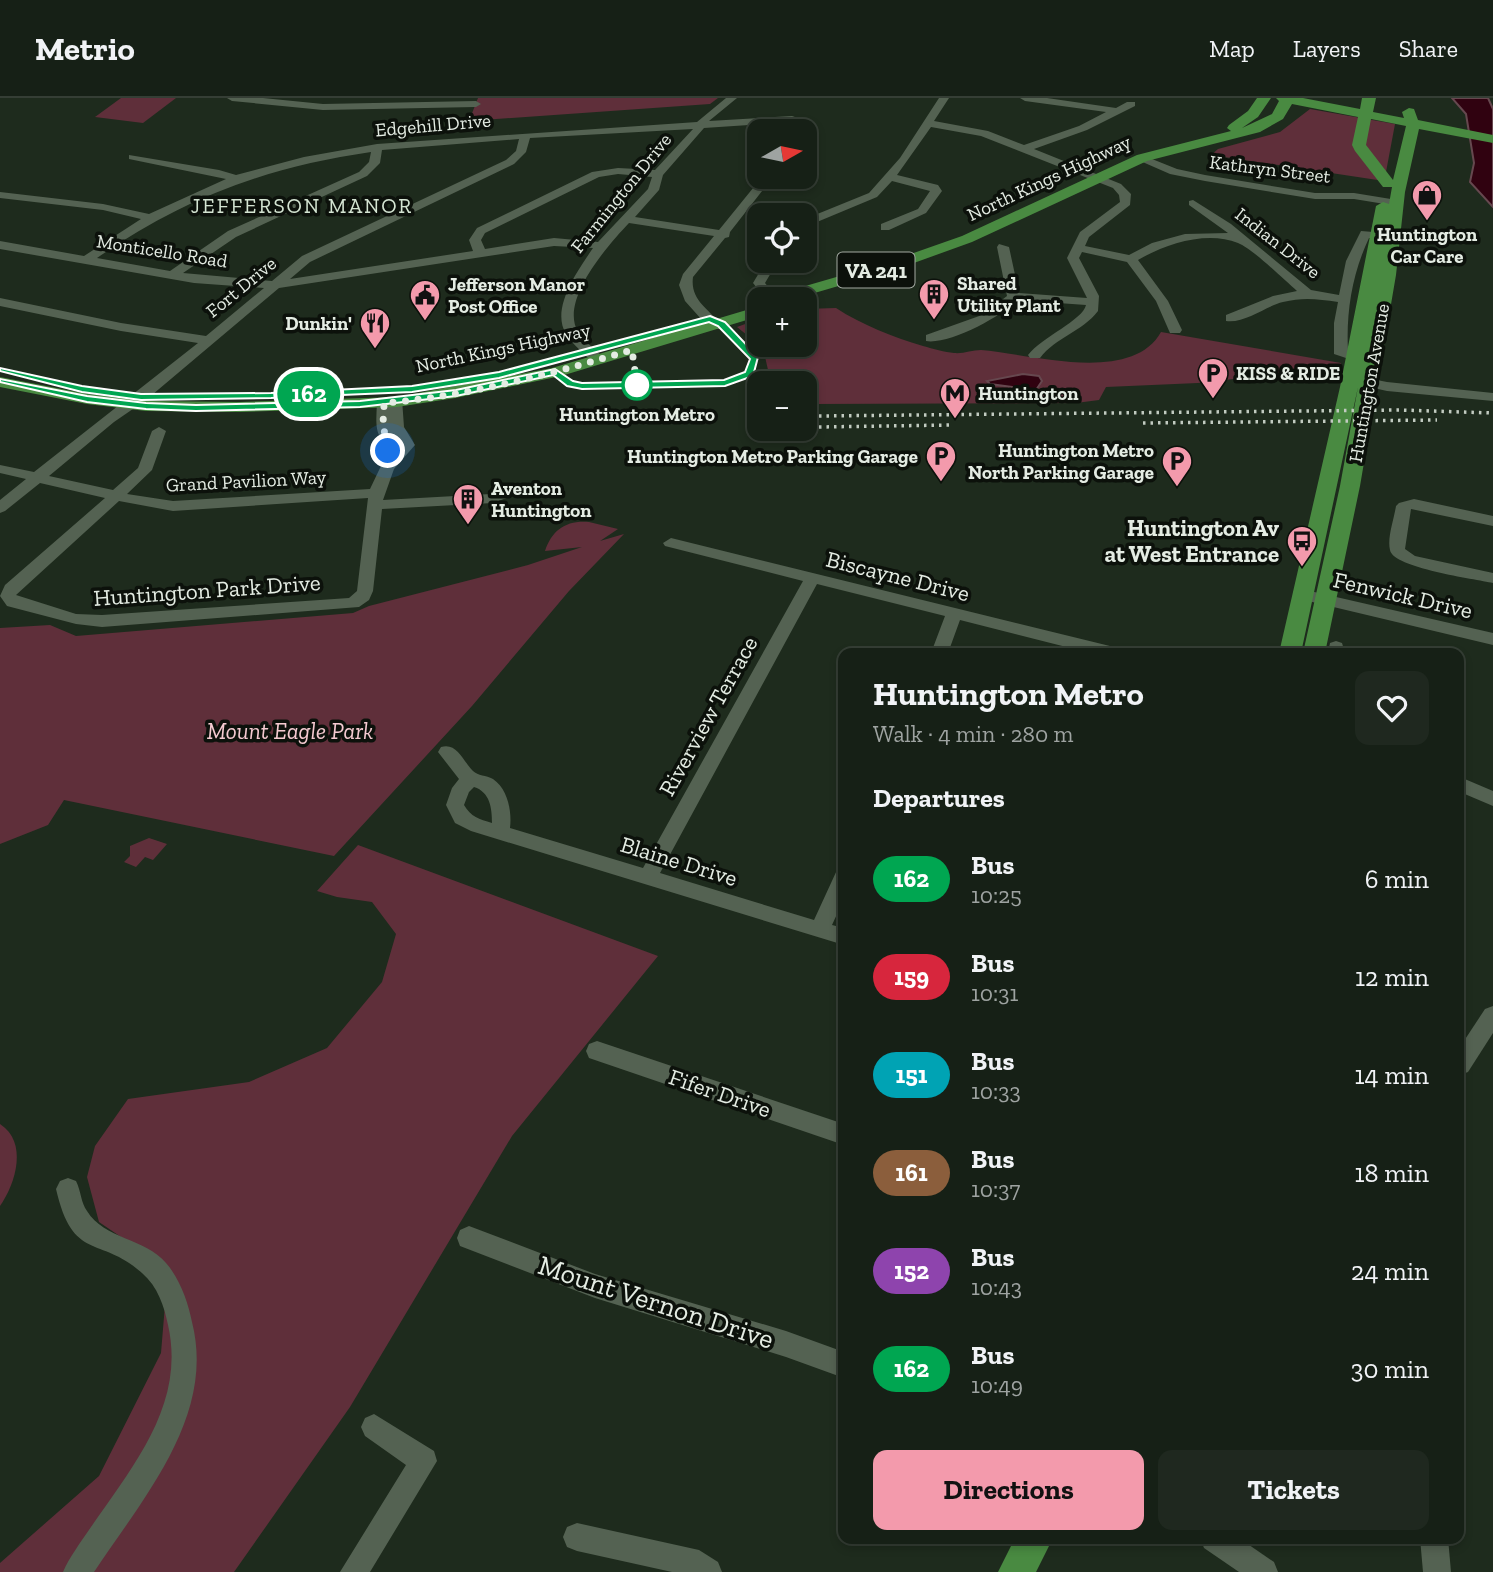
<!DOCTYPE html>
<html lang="en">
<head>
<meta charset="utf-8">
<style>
	body { margin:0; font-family:"Zilla Slab",serif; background:#1f281f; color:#f1f3f6; height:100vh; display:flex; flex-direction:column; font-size:26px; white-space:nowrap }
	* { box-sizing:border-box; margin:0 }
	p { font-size:23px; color:#9ea3a1 }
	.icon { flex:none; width:38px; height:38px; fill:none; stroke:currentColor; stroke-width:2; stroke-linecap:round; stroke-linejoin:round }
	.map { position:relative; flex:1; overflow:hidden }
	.panel { position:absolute; left:838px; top:550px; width:626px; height:896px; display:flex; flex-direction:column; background:#162016; border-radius:14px; box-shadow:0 4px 10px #0003,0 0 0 2px #353e35 }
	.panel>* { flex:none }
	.badge { padding:0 14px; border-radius:23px; font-size:24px; line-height:46px }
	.needle { width:46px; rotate:81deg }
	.buttons { position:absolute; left:747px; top:21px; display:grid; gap:14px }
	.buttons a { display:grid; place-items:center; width:70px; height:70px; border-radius:14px; background:#162016; box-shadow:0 4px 10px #0003,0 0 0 2px #353e35; font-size:35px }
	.you { position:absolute; width:35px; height:35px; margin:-18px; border:5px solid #fff; border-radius:50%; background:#1a73e8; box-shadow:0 0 0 10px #1a73e833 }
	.map>.badge { position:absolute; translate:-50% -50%; box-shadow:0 0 0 4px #fff }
	h2 { padding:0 35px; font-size:26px; line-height:63px }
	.round { display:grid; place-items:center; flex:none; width:74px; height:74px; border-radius:14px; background:#1f281f }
	.headline { display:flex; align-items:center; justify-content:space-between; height:119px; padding:0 35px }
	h1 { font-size:33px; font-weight:700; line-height:52px }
	.action { display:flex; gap:14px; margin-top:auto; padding:14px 35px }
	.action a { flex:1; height:80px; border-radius:14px; background:#f39aac; color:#111; font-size:28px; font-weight:700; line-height:80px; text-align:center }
	.action a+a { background:#1f281f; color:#f1f3f6 }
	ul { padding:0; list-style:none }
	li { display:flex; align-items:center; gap:21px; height:98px; padding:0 35px }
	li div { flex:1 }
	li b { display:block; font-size:26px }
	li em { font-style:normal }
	li .badge { min-width:77px; font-weight:700; text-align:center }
	header { display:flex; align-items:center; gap:42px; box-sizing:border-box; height:98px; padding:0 35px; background:#162016; border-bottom:2px solid #353e35 }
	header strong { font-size:33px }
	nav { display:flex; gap:38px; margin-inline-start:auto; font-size:24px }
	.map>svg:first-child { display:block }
	.green { fill:#5f2f3a }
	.water { fill:#300210; stroke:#66484f; stroke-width:2 }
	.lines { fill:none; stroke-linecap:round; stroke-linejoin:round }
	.minor { fill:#546252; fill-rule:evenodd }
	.major { fill:#498a41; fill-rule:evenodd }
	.rail { stroke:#c2cbc1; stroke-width:3.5; stroke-dasharray:2.5 5; stroke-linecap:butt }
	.line { fill:#00a651; stroke:#fff; stroke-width:2 }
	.walk { stroke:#e4ece3; stroke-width:7; stroke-dasharray:0 12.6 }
	.stop-dot { fill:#fff; stroke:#00a651; stroke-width:3.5 }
	.labels { text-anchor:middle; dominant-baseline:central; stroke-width:7; stroke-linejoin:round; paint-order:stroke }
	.far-street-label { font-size:19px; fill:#e4ece3; stroke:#0c110b }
	.far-poi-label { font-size:19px; font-weight:bold; fill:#e4ece3; stroke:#0c110b; text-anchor:start }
	.far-stop-label { font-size:19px; font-weight:bold; fill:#e4ece3; stroke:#0c110b }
	.far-neighbourhood-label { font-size:21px; letter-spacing:2px; fill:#d4e4d2; stroke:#0c110b }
	.shield { fill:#0c110b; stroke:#a3aaa2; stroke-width:2 }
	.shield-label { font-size:21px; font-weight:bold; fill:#e4ece3 }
	.poi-label { font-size:23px; font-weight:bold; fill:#e4ece3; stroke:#0c110b; text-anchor:end }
	.street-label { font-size:23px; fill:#e4ece3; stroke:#0c110b }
	.park-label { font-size:23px; font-style:italic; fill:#f5cad1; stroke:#0c110b }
	.near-street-label { font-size:28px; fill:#e4ece3; stroke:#0c110b }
</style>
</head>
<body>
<header>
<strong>Metrio</strong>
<nav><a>Map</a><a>Layers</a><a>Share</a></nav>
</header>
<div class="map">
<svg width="1493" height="1474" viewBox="0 0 1493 1474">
	<rect width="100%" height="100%" fill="#1e2b1d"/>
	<g class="green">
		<polygon points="121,0 176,0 143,25 95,19"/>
		<polygon points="478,0 718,0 710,6 469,23"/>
		<polygon points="1310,11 1395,26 1386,74 1354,39 1384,83 1211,57 1218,51 1280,34"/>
		<path d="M836,210c26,17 57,29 87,38 10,3 22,6 31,7 9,1 18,-3 27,-3 50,4 150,35 180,-18l180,31 -1,4 -142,16 -92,4 -7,13 -23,3 -266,1 -2,6h-3v-27h-34l-8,-35 -26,-21 22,-8 1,26h45v-36z"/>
		<path d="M589,424l29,7 -18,12 24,-7 -55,57 -97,115 -138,150 -270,-56 -16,25 -48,19v-216l50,-3 26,11 277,-23 16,-7 159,-41 54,-18 -37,4c7,-21 21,-31 44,-29z"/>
		<polygon points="149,740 167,746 153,762 145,759 136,769 124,764 130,758 130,748"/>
		<polygon points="358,747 658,858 512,1038 350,1309 234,1474 0,1474 0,1465 99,1378 161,1255 168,1171 99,1124 87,1079 95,1048 128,1001 249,984 327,950 382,884 396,836 372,804 337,799 317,793"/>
		<path d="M0,1026c28,18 16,59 0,82z"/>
	</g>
	<g class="water">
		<polygon points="1452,0 1488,0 1493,11 1493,109 1470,84 1474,65 1466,16"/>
		<polygon points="1023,276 1039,278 1042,283 1036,292 990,286 987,283"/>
	</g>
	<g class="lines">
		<g class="minor">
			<polygon points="227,0 263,0 323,6 476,3 481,6 476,9 323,12 232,3"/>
			<path d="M726,0h11l-28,23 83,-5 18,6 -5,3 -13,-3 -88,6 -41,47 -4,15 -24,27 84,13 43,-53h11l-43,55 -1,5 -4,1 -32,39c-3,22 14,31 27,46v6h-10l-25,-28 -6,-16 4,-11 31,-38 -85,-13c-20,21 -70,77 -51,109 6,10 19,18 27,28l-7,4 -5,-1c-8,-9 -20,-18 -27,-29 -16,-26 13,-65 27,-86l-39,-2 -275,42 -133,112 -32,22 -65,54 64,14 25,-22 14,-37 7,-4 7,4 -14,39 -25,24 46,7 197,-12 10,-21 17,-20c-24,-6 -21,-24 -20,-45l7,-4 6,3 7,-4 5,1 2,28 11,18 -21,24 -11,31 108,-6 18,-11 7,4 -7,10 -16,6 -111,6 -9,82 -4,9 -10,7 -257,20 -26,-3 -69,-18 -7,-10 5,-11 100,-87 -65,-15 -35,28 -5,2v-13l26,-21 -26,-6v-8l34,7 164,-129 -77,-12 -121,-25v-8l121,25 85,13 58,-48 -70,-5 -194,-34v-8l84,15 57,-37 -38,-9 -103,-12v-6l103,12 46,10 77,-35 -97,-20v-4l90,15 17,5 68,-18 73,-13 320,-22zM693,31l-38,41 -37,-2 -26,4 -115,56 -8,12 4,11 -183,28 20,-17 204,-98 12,-12 4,-14zM519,41l-3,12 -10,9 -204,96 -30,25 -89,-8 53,-36 131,-61 13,-13 2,-13zM371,54l-2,10 -10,10 -131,59 -58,40 -73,-13c86,-60 170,-91 274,-106zM618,76l34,3 -4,12 -50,53 -44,-4 -69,11 -4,-9 4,-7 114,-56zM368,400l-11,93 -8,7 -247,17 -26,-1 -60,-19 103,-94 54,10z"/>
			<path d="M939,0h10l-15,23 54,10 36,14 55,-19 27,-14 -81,-11 -5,-3h27l69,10 11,-6h8v4l-48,24 -53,19 87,35 10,10 -1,11 -41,32 -4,9 44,9 23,-12 33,-9 43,-1 -39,-28v-4l4,-1 38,24 80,66 28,5 7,-34 15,-30 37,3v6l-29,-2c-17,36 -23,74 -21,113l14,6 -7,4 -21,-7v-31l4,-21c-20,-3 -35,-5 -55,0 -17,4 -39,22 -57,19v-6l47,-19 24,-5c-14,-12 -44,-42 -59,-48 -31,-13 -73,1 -100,17l30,41 14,29 -2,3h-10l-14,-32 -29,-39 -45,-10 -3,6 20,38 -1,15c-16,21 -42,26 -58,47h-10l-2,-3c14,-18 55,-35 58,-50l-70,-5c-14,17 -68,45 -90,41v-6l56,-20 25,-19 -10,-49 2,-3 10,3 10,46 68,5 -20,-40 13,-26 40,-30 -1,-7 -6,-7 -132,-52 -50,-9 -34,48 41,10 4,6 -16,22 -37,17h-8v-6l37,-15 12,-18 -38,-10 -15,16 -72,30v-8l64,-26 31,-35z"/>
			<polygon points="1142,57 1177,71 1205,77 1315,95 1354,95 1397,102 1403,105 1397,108 1354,101 1315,101 1205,83 1170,76 1138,62 1138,58"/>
			<polygon points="766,163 778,163 765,185 778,201 766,201 753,185"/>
			<polygon points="1352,277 1387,284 1493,295 1493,303 1387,293 1347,284 1347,278"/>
			<path d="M1414,401l79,17v10l-82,-17 -6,40 10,7 78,17v10c-18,-4 -100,-15 -103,-33 -3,-12 4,-31 6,-44l3,-3z"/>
			<path d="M671,440l443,109 8,6h-32l-130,-33 -12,33h-17l14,-37 -128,-32 -157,289 154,47 23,-50 7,-3v32l-12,26 12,3v17l-373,-114 -16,-8 -9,-18 6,-17 7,-9 -21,-27 3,-5c16,-5 22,14 32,24 5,5 13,4 20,8 15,10 19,33 17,49l133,40 160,-287 -138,-35 -2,-3zM474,689c16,5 18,21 18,36 -13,-4 -21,-6 -28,-18l5,-13z"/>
			<polygon points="1310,493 1493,535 1493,547 1304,502 1302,498"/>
			<polygon points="1336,543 1342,545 1345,555 1328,555 1330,545"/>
			<polygon points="1460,679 1493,693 1493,708 1460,694"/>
			<polygon points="1493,908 1493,935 1468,974 1460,977 1460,949 1485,911"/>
			<polygon points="597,943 844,1026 844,1047 589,960 586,953 589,946"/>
			<path d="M68,1080l8,3c5,10 5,22 11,30 17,28 58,27 79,52 14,16 22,39 26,59 24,94 -49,176 -98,250h-31c7,-16 18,-30 28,-45 42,-61 95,-123 77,-202 -4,-19 -10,-38 -26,-52 -42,-38 -69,-10 -86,-84l4,-8z"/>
			<polygon points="469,1128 595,1176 786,1233 844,1254 844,1280 786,1259 595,1200 460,1148 457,1140 460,1132"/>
			<polygon points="374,1316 434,1353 437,1363 370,1474 340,1474 406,1367 365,1338 361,1329 365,1320"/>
			<polygon points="577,1425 699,1452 718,1464 722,1474 672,1474 577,1453 567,1449 563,1439 567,1429"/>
			<polygon points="1200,1440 1239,1440 1274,1464 1278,1474 1239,1474 1204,1450"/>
			<polygon points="1420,1440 1448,1440 1451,1474 1423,1474"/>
		</g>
		<g class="major">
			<path d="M1257,0h14l-13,19 -16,11 30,-14 7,-13 -3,-3h27l57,11 2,-11h14l-3,14 31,6 -2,-6 7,-4 5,1 4,11 75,15v8l-74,-14 -14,63 -9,83 -36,211 -35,167h-22l37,-167 46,-253 -28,154 -57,266h-22l61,-266 36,-181 7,-4 6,2 3,-17h-9l-28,-36 -3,-6 6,-28 -66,-13 -9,15 -23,13 -113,29 -175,81 -72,26 -106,31h-25l2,-3 117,-34 74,-26 175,-81 94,-24 -4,-3 2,-3 19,-14zM1371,21l35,7 -13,54 -27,-35z"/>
			<polygon points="760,208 760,218 561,278 455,300 397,309 240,314 146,313 87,306 0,289 0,279 87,296 146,303 240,304 397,299 552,270"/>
			<polygon points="1015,1440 1053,1440 1036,1474 998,1474"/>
		</g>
		<g class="rail">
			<polyline points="819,318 1400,312 1493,315"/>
			<polyline points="1143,325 1437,322"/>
			<polyline points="819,329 951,327"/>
		</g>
	</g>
	<polygon class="line" points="710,218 725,224 758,259 753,278 725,288 582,291 567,288 553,277 456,298 360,309 196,313 146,311 87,304 0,284 0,281 87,298 146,305 196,307 360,303 456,292 555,271 573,283 582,285 724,282 745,274 750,261 718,228 709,224 499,280 412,294 271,300 141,302 82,294 0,273 0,270 82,288 141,296 271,295 412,288 499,274"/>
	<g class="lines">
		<path class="walk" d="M388,353l6,-6c-15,-11 -10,-26 -10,-42 84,-7 167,-29 248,-53l5,35"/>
	</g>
	<defs>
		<g id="shop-pin" transform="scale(1.575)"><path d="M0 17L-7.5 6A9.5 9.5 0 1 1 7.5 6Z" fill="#f39aac" stroke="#0c110b"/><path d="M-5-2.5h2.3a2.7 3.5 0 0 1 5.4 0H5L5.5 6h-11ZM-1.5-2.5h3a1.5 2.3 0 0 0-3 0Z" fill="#111"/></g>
		<g id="building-pin" transform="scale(1.575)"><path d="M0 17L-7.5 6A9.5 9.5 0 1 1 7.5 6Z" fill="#f39aac" stroke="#0c110b"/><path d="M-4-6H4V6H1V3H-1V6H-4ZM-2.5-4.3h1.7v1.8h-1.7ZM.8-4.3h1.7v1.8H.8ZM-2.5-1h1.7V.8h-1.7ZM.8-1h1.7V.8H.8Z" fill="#111"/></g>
		<g id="civic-pin" transform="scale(1.575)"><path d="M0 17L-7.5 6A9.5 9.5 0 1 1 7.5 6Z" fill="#f39aac" stroke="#0c110b"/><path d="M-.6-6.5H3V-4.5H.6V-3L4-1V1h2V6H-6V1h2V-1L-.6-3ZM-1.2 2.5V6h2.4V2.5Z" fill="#111"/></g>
		<g id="restaurant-pin" transform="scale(1.575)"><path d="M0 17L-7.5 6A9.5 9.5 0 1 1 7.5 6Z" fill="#f39aac" stroke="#0c110b"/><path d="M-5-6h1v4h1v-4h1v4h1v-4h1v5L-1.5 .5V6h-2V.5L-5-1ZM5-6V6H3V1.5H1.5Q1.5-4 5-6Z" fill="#111"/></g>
		<g id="parking-pin" transform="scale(1.575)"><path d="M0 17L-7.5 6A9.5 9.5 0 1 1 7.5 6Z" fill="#f39aac" stroke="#0c110b"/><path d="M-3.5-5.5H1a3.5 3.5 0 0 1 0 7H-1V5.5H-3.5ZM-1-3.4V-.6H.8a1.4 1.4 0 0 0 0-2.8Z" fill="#111"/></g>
		<g id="metro-pin" transform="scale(1.575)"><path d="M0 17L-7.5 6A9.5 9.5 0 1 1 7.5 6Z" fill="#f39aac" stroke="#0c110b"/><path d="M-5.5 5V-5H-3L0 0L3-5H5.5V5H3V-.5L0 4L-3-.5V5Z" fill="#111"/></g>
		<g id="bus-pin" transform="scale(1.575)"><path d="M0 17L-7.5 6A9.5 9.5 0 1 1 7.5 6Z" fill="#f39aac" stroke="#0c110b"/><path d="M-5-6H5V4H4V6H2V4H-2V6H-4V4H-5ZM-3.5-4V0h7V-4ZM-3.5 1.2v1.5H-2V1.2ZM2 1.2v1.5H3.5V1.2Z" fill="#111"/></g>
	</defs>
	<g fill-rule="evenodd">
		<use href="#shop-pin" x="1427" y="97"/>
		<use href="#building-pin" x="934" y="196"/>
		<use href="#civic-pin" x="425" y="197"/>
		<use href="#restaurant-pin" x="375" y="225"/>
		<use href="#parking-pin" x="1213" y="275"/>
		<use href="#metro-pin" x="955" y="295"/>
		<use href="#parking-pin" x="941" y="358"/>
		<use href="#parking-pin" x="1177" y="363"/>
		<use href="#building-pin" x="468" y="401"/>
		<use href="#bus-pin" x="1302" y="443"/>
	</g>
	<circle class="stop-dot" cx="637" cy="287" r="14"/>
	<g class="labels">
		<g class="far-street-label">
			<text transform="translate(433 27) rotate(-5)">Edgehill Drive</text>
			<text transform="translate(1270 71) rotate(7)">Kathryn Street</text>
			<text transform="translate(1049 80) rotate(-25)">North Kings Highway</text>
			<text transform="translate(621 95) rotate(-51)">Farmington Drive</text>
			<text transform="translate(1278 145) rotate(38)">Indian Drive</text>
			<text transform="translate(162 153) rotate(9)">Monticello Road</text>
			<text transform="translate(241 189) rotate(-39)">Fort Drive</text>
			<text transform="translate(503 250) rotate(-12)">North Kings Highway</text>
			<text transform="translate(1369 285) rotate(-80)">Huntington Avenue</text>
			<text transform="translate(246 383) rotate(-3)">Grand Pavilion Way</text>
		</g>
		<g class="far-poi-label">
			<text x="1427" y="136" text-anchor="middle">Huntington<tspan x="1427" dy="22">Car Care</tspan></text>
			<text x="957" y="185">Shared<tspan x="957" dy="22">Utility Plant</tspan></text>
			<text x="448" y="186">Jefferson Manor<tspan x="448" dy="22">Post Office</tspan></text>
			<text x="352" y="225" text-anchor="end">Dunkin'</text>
			<text x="1236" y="275">KISS &amp; RIDE</text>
			<text x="978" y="295">Huntington</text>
			<text x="1154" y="352" text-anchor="end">Huntington Metro<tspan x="1154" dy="22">North Parking Garage</tspan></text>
			<text x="918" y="358" text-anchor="end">Huntington Metro Parking Garage</text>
			<text x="491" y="390">Aventon<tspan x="491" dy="22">Huntington</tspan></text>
		</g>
		<g class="far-stop-label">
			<text x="637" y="316">Huntington Metro</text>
		</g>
		<g class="far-neighbourhood-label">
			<text x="302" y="107">JEFFERSON MANOR</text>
		</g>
		<rect class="shield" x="837.5" y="154.5" width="77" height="35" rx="5"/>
		<g class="shield-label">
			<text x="876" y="172">VA 241</text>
		</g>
		<g class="poi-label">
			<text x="1279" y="430">Huntington Av<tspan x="1279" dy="26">at West Entrance</tspan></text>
		</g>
		<g class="street-label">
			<text transform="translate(898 478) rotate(14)">Biscayne Drive</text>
			<text transform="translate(207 492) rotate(-4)">Huntington Park Drive</text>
			<text transform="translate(1403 497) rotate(13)">Fenwick Drive</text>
			<text transform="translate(708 618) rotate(-61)">Riverview Terrace</text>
			<text transform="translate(679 763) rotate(17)">Blaine Drive</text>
			<text transform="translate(720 995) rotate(19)">Fifer Drive</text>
		</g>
		<g class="park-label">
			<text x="290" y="633">Mount Eagle Park</text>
		</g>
		<g class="near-street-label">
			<text transform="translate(656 1204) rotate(18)">Mount Vernon Drive</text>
		</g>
	</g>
</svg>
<div class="buttons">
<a><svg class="needle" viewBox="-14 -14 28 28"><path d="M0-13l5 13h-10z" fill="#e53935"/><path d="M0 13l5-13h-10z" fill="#9ea3a1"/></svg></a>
<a><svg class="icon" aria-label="locate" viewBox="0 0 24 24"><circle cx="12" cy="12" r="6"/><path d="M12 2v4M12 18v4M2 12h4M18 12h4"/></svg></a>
<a>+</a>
<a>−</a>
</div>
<div class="you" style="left:388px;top:353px"></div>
<b class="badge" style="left:309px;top:296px;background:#00a651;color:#fff">162</b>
<section class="panel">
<div class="headline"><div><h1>Huntington Metro</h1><p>Walk · 4 min · 280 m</p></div><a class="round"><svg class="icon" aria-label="heart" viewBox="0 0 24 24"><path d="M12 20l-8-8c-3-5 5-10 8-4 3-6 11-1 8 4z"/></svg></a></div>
<h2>Departures</h2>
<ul>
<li><span class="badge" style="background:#00a651;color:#fff">162</span><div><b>Bus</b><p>10:25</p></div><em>6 min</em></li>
<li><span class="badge" style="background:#d7263d;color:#fff">159</span><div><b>Bus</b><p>10:31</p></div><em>12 min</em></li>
<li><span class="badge" style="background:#00a3b4;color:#fff">151</span><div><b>Bus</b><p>10:33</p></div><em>14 min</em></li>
<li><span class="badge" style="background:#8b5e3c;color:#fff">161</span><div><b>Bus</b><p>10:37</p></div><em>18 min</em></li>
<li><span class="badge" style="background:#8e44ad;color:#fff">152</span><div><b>Bus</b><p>10:43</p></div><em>24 min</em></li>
<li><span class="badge" style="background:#00a651;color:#fff">162</span><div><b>Bus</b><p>10:49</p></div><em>30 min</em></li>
</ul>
<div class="action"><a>Directions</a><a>Tickets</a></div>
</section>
</div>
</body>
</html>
